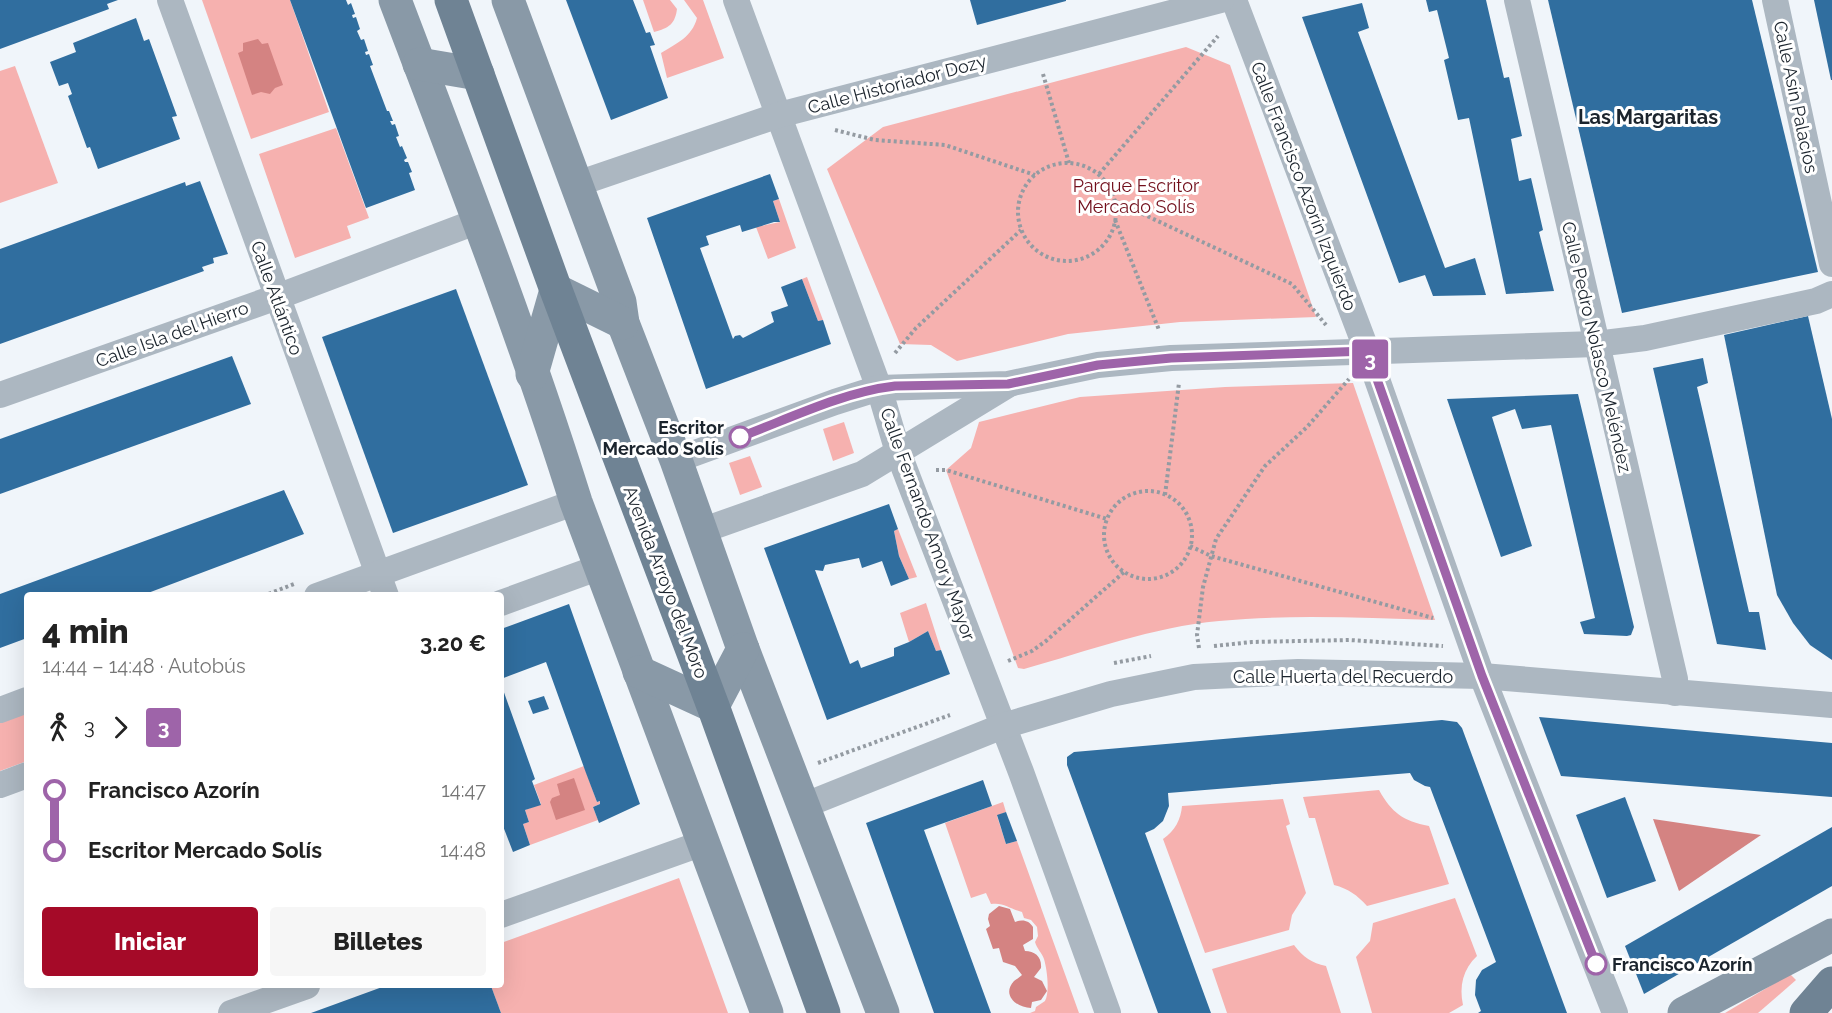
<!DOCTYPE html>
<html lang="es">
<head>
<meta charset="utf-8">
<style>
	body { margin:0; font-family:Raleway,sans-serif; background:#f6f6f6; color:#222; height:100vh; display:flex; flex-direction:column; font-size:22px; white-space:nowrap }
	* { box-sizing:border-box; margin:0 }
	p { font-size:20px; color:#767676 }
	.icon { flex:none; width:33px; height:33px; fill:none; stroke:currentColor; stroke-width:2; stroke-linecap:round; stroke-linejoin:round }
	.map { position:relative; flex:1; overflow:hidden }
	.drawer { position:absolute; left:24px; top:592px; width:480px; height:396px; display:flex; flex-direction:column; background:#fff; border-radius:6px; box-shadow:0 6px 24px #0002 }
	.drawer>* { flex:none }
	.badge { padding:0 12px; border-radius:4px; font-size:21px; line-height:39px }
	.map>.badge { position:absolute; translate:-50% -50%; box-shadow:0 0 0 3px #fff }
	.legs { display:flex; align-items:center; gap:9px; height:66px; padding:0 18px; font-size:20px }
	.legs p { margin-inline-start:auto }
	.head { display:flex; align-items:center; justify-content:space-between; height:102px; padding:0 18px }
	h1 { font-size:33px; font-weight:800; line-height:45px }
	.cta { display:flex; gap:12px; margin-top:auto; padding:12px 18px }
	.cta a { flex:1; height:69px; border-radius:6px; background:#a50a28; color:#fff; font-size:24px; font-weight:800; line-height:69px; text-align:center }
	.cta a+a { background:#f6f6f6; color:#222 }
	ul { padding:0 18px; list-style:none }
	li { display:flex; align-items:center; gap:21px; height:60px; font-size:22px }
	li i { display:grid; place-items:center; width:9px; height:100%; margin:0 8px; background:currentColor }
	li i::after { content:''; width:15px; height:15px; margin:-8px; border:4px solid; border-radius:50%; background:#fff }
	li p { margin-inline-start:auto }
	li:first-child i { background:linear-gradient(#0000 50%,currentColor 0) }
	li:last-child i { background:linear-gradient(currentColor 50%,#0000 0) }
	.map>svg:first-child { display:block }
	.green { fill:#f6b1af }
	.water { fill:#d48382 }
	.building { fill:#306e9f }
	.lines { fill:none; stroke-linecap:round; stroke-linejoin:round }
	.path { stroke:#949ba2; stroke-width:4; stroke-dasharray:3 3; stroke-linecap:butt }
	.street { stroke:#acb7c1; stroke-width:26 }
	.secondary { stroke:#8999a7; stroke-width:33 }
	.primary { stroke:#6f8394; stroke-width:33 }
	.line-1-casing { stroke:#fff; stroke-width:14 }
	.line-1 { stroke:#9e64a9; stroke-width:9 }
	.stop-1-dot { fill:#fff; stroke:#9e64a9; stroke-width:3 }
	.labels { text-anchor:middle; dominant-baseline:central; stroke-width:6; stroke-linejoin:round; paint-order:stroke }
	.street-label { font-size:18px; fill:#1b242d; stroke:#fff }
	.park-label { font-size:18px; fill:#720f1c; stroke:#fff }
	.stop-label { font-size:18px; font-weight:bold; fill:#1b242d; stroke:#fff; text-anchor:end }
	.neighbourhood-label { font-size:20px; font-weight:bold; fill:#1b242d; stroke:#fff }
</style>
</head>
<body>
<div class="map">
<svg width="1832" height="1013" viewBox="0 0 1832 1013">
	<rect width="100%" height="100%" fill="#f0f5fa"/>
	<g class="green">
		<polygon points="202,0 290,0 329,112 251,139"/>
		<path d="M643,0h27l7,9c-2,15 -8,19 -23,23z"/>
		<path d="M684,0h19l21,58 -57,20 -6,-25c16,-10 31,-16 36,-35z"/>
		<polygon points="1186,47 1230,65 1316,317 1180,322 1068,334 957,361 931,345 900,344 827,169 883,127"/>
		<polygon points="15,66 58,183 0,203 0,71"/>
		<polygon points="336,128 369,218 347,226 351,238 295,258 259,154"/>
		<polygon points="779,199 796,248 768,259 756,227 780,222 773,201"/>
		<polygon points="807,277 823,320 818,321 802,279"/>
		<path d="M1353,383l82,237c-72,-2 -144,-6 -216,1 -66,6 -131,30 -195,48l-6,-1 -72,-198 25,-22 8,-26 101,-25 145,-10z"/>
		<polygon points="844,422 854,453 833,461 823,429"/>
		<polygon points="750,456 762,487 740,495 729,463"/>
		<polygon points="898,529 917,577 909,579 899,556 894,531"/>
		<polygon points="926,603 941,650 936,651 928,631 909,642 900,613"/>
		<polygon points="27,713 27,761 0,771 0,723"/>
		<polygon points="584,766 597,802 600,801 600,804 593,807 598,820 530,845 523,824 529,822 525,810 541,804 534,785"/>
		<path d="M1379,790c13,23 24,31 50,36l20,58 -82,22c-10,-11 -18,-17 -33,-21l-19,-67h-6l-6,-21z"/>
		<path d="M1283,799l7,25 -4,2 20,67 -14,22 -3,15 -84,23 -42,-114c12,-8 18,-20 19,-33z"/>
		<path d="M1003,802l3,10 -9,4 9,28 11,-3 62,172h-49l5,-2 1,-4 9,-6c5,-9 2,-32 -1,-42 -2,-6 -7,-10 -9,-17l3,-6 -1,-9 -6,-7 -7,-2 -2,-6c-12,-3 -18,-10 -31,-8l-5,-11 -15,5 -26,-75z"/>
		<polygon points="679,878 728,1013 501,1013 491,986 501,986 501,943"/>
		<path d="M1455,898l22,58c-14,13 -18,30 -14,49l-14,8h-77l-16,-56 14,-16 3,-18z"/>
		<path d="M1294,945c9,12 18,18 32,21l15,47h-114l-15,-44z"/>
		<polygon points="1790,974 1796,980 1758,1013 1725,1013"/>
	</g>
	<g class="water">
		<polygon points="258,39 262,44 268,43 283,85 275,88 270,94 261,92 252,95 238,53 243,51 243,43"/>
		<polygon points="574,778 585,810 556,820 550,802 552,798 560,795 557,784"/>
		<polygon points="1653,819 1761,835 1679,891"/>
		<path d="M999,906l11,3 5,13c7,-3 14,-2 18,5v12l-10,6 2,6c10,0 17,6 16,17l-7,9 8,4 5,10 -6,9 -9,2 -1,6c-14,0 -30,-13 -17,-27 3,-2 6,-4 8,-6l-7,-9 -12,-4 -4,-14 -6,1 -7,-20 4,-3 -2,-7 1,-5z"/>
	</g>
	<g class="building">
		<polygon points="0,0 118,0 107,4 109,9 0,49"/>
		<polygon points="290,0 346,0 348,5 351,3 355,14 352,15 353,18 356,17 360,29 357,31 361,40 364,39 368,51 365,52 366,55 369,54 373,65 370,66 387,111 389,111 393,121 390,121 392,125 395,124 399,136 396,137 400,147 402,146 407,158 404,160 405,162 408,162 412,172 409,173 415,190 366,208"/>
		<polygon points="566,0 633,0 646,33 650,32 655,45 650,46 668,98 611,120"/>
		<polygon points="970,0 1066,0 1066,1 977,25"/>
		<polygon points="1426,0 1486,0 1504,78 1509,77 1522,136 1511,139 1519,181 1531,178 1543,230 1539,232 1554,291 1506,294 1469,118 1458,120 1444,60 1449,58 1437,10 1429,12"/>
		<polygon points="1548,0 1752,0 1818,272 1622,313"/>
		<polygon points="1814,0 1832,0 1832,80 1831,80"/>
		<polygon points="1362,3 1369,28 1358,32 1445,268 1475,258 1486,295 1433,296 1425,275 1399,283 1302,17"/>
		<polygon points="136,18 144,41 149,39 177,116 172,117 180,139 98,169 90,147 87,148 68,96 72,94 68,83 59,86 50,62 76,52 73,43"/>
		<polygon points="770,174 779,199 773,201 780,222 774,222 742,232 740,225 706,236 709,245 700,248 733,339 735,336 740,335 743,338 774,322 771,312 788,306 781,287 802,279 818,321 823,320 831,344 706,389 647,218"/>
		<polygon points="200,181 228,254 213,258 214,263 202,267 204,271 0,344 0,249 185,182 186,186"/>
		<polygon points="456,289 528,485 393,533 322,337"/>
		<polygon points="1808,316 1832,419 1832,660 1810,645 1793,623 1777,595 1724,335"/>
		<polygon points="232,356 251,404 0,494 0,439"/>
		<polygon points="1703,358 1708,383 1697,387 1749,612 1759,612 1766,650 1717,644 1653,368"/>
		<polygon points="1578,394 1634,627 1631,635 1627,636 1584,634 1580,622 1595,618 1551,425 1522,429 1515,409 1492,417 1532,546 1501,557 1447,399"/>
		<polygon points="284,490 304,534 140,596 27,596 27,638 0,648 0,594"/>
		<polygon points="889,504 898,529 894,531 899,556 909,579 891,586 882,561 862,568 859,558 825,565 823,571 815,570 850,664 858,660 861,668 894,656 894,648 909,642 928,631 936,651 941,650 950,674 827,720 764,548"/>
		<polygon points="569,604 640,804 599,823 593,807 600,804 600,801 597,802 586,773 546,662 501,679 501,629"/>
		<polygon points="501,684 535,779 532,781 541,805 525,810 529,822 523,824 530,845 513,852 501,821"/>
		<polygon points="544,696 549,709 533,714 528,701"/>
		<polygon points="1539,717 1832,743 1832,797 1561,776"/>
		<polygon points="1442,720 1457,722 1462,728 1567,1013 1478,1013 1481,1011 1475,995 1476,980 1482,970 1496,962 1430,787 1425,786 1414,780 1410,773 1168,793 1169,806 1163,821 1154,829 1145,833 1211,1013 1158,1013 1067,765 1067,757 1074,752"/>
		<polygon points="983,780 992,806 924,830 991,1013 934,1013 866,823"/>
		<polygon points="1625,797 1656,881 1607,898 1576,815"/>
		<polygon points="1006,812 1017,841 1006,844 997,815"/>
		<polygon points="1832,827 1832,886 1644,994 1625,946"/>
		<polygon points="385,986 491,986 501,1013 311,1013"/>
	</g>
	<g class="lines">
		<g class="path">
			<polyline points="1043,74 1069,163"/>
			<polyline points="835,130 875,140 945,145 1035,175"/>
			<circle cx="1067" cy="212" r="49"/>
			<polyline points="1099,174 1218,36"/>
			<polyline points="1115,201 1292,284 1326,325"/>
			<polyline points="1115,220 1159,330"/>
			<polyline points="895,353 916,328 1021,230"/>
			<polyline points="936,470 946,470 1107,519"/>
			<circle cx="1148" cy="535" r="44"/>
			<polyline points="1165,495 1179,383"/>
			<polyline points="1190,546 1211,556 1433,618"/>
			<polyline points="263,596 294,584"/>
			<polyline points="1214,646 1252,642 1349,640 1443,646"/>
			<polyline points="1199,648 1197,635 1203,587 1216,539 1265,466 1307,427 1349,379"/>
			<polyline points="1008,661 1032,651 1046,641 1124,572"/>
			<polyline points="1114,663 1151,656"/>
			<polyline points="818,763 950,715"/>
		</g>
		<g class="street">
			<polyline points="170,0 386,596"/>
			<polyline points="736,0 879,388 898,452 1021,772 1108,1013"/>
			<polyline points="1234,0 1367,351 1482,676 1615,1013"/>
			<polyline points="1517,0 1675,679 1675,693"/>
			<polyline points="1775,0 1832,264"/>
			<polyline points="577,184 779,115 1221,0"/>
			<polyline points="0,395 277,297 478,221"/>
			<polyline points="676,460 835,402 879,388 1008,384 1098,365 1171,358 1596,344 1645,338 1816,301 1832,294"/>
			<polyline points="701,531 862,474 1008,385"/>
			<polyline points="317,596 576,502"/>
			<polyline points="501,603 600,567"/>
			<polyline points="0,710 27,700"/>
			<polyline points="0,785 27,775"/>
			<polyline points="803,806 1003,726 1111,694 1194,677 1298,672 1482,676 1832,705"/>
			<polyline points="501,915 703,843"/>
			<polyline points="231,1013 307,986"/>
		</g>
		<g class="secondary">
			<path d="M395,0c63,166 128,333 181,502l191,511"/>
			<polyline points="508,0 620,302 623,323 676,460 743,649 883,1013"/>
			<polyline points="419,64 478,74"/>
			<polyline points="532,374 556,290 623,323"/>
			<polyline points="639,672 713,706 743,649"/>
			<polyline points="1684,1013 1832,935"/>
		</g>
		<g class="primary">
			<polyline points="451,0 556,290 713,706 824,1013"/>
			<polyline points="1806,1013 1832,983"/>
		</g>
	</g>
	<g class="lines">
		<g class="line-1-casing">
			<path id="line-1" d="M740,437c48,-18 103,-45 155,-51l113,-2 90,-19 73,-7 196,-7 115,325 114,288"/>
		</g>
		<use href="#line-1" class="line-1"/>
	</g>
	<g class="stop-1-dot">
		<circle cx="740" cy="437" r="10"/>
		<circle cx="1596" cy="964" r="10"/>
	</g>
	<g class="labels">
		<g class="street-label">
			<text transform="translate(897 84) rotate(-15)">Calle Historiador Dozy</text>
			<text transform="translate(1796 97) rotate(78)">Calle Asín Palacios</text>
			<text transform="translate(1304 186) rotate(69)">Calle Francisco Azorín Izquierdo</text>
			<text transform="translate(277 298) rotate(70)">Calle Atlántico</text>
			<text transform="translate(172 334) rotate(-20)">Calle Isla del Hierro</text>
			<text transform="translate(1597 347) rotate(77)">Calle Pedro Nolasco Meléndez</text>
			<text transform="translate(928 524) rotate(70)">Calle Fernando Amor y Mayor</text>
			<text transform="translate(666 582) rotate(69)">Avenida Arroyo del Moro</text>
			<text x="1343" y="676">Calle Huerta del Recuerdo</text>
		</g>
		<g class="park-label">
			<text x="1136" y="185">Parque Escritor<tspan x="1136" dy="21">Mercado Solís</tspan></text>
		</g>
		<g class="stop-label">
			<text x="724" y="427">Escritor<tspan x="724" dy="21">Mercado Solís</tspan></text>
			<text x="1612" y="964" text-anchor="start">Francisco Azorín</text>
		</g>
		<g class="neighbourhood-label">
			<text x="1648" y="117">Las Margaritas</text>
		</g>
	</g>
</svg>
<b class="badge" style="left:1370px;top:359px;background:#9e64a9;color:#fff">3</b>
<section class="drawer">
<div class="head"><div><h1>4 min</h1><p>14:44 – 14:48 · Autobús</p></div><b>3.20 €</b></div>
<div class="legs"><svg class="icon" aria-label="walk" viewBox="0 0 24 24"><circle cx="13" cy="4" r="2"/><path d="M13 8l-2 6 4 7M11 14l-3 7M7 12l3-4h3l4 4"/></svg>3<svg class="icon" aria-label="forward" viewBox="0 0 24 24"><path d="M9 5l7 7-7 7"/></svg><b class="badge" style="background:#9e64a9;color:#fff">3</b></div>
<ul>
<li><i style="color:#9e64a9"></i><b>Francisco Azorín</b><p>14:47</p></li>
<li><i style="color:#9e64a9"></i><b>Escritor Mercado Solís</b><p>14:48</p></li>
</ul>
<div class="cta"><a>Iniciar</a><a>Billetes</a></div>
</section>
</div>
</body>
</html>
